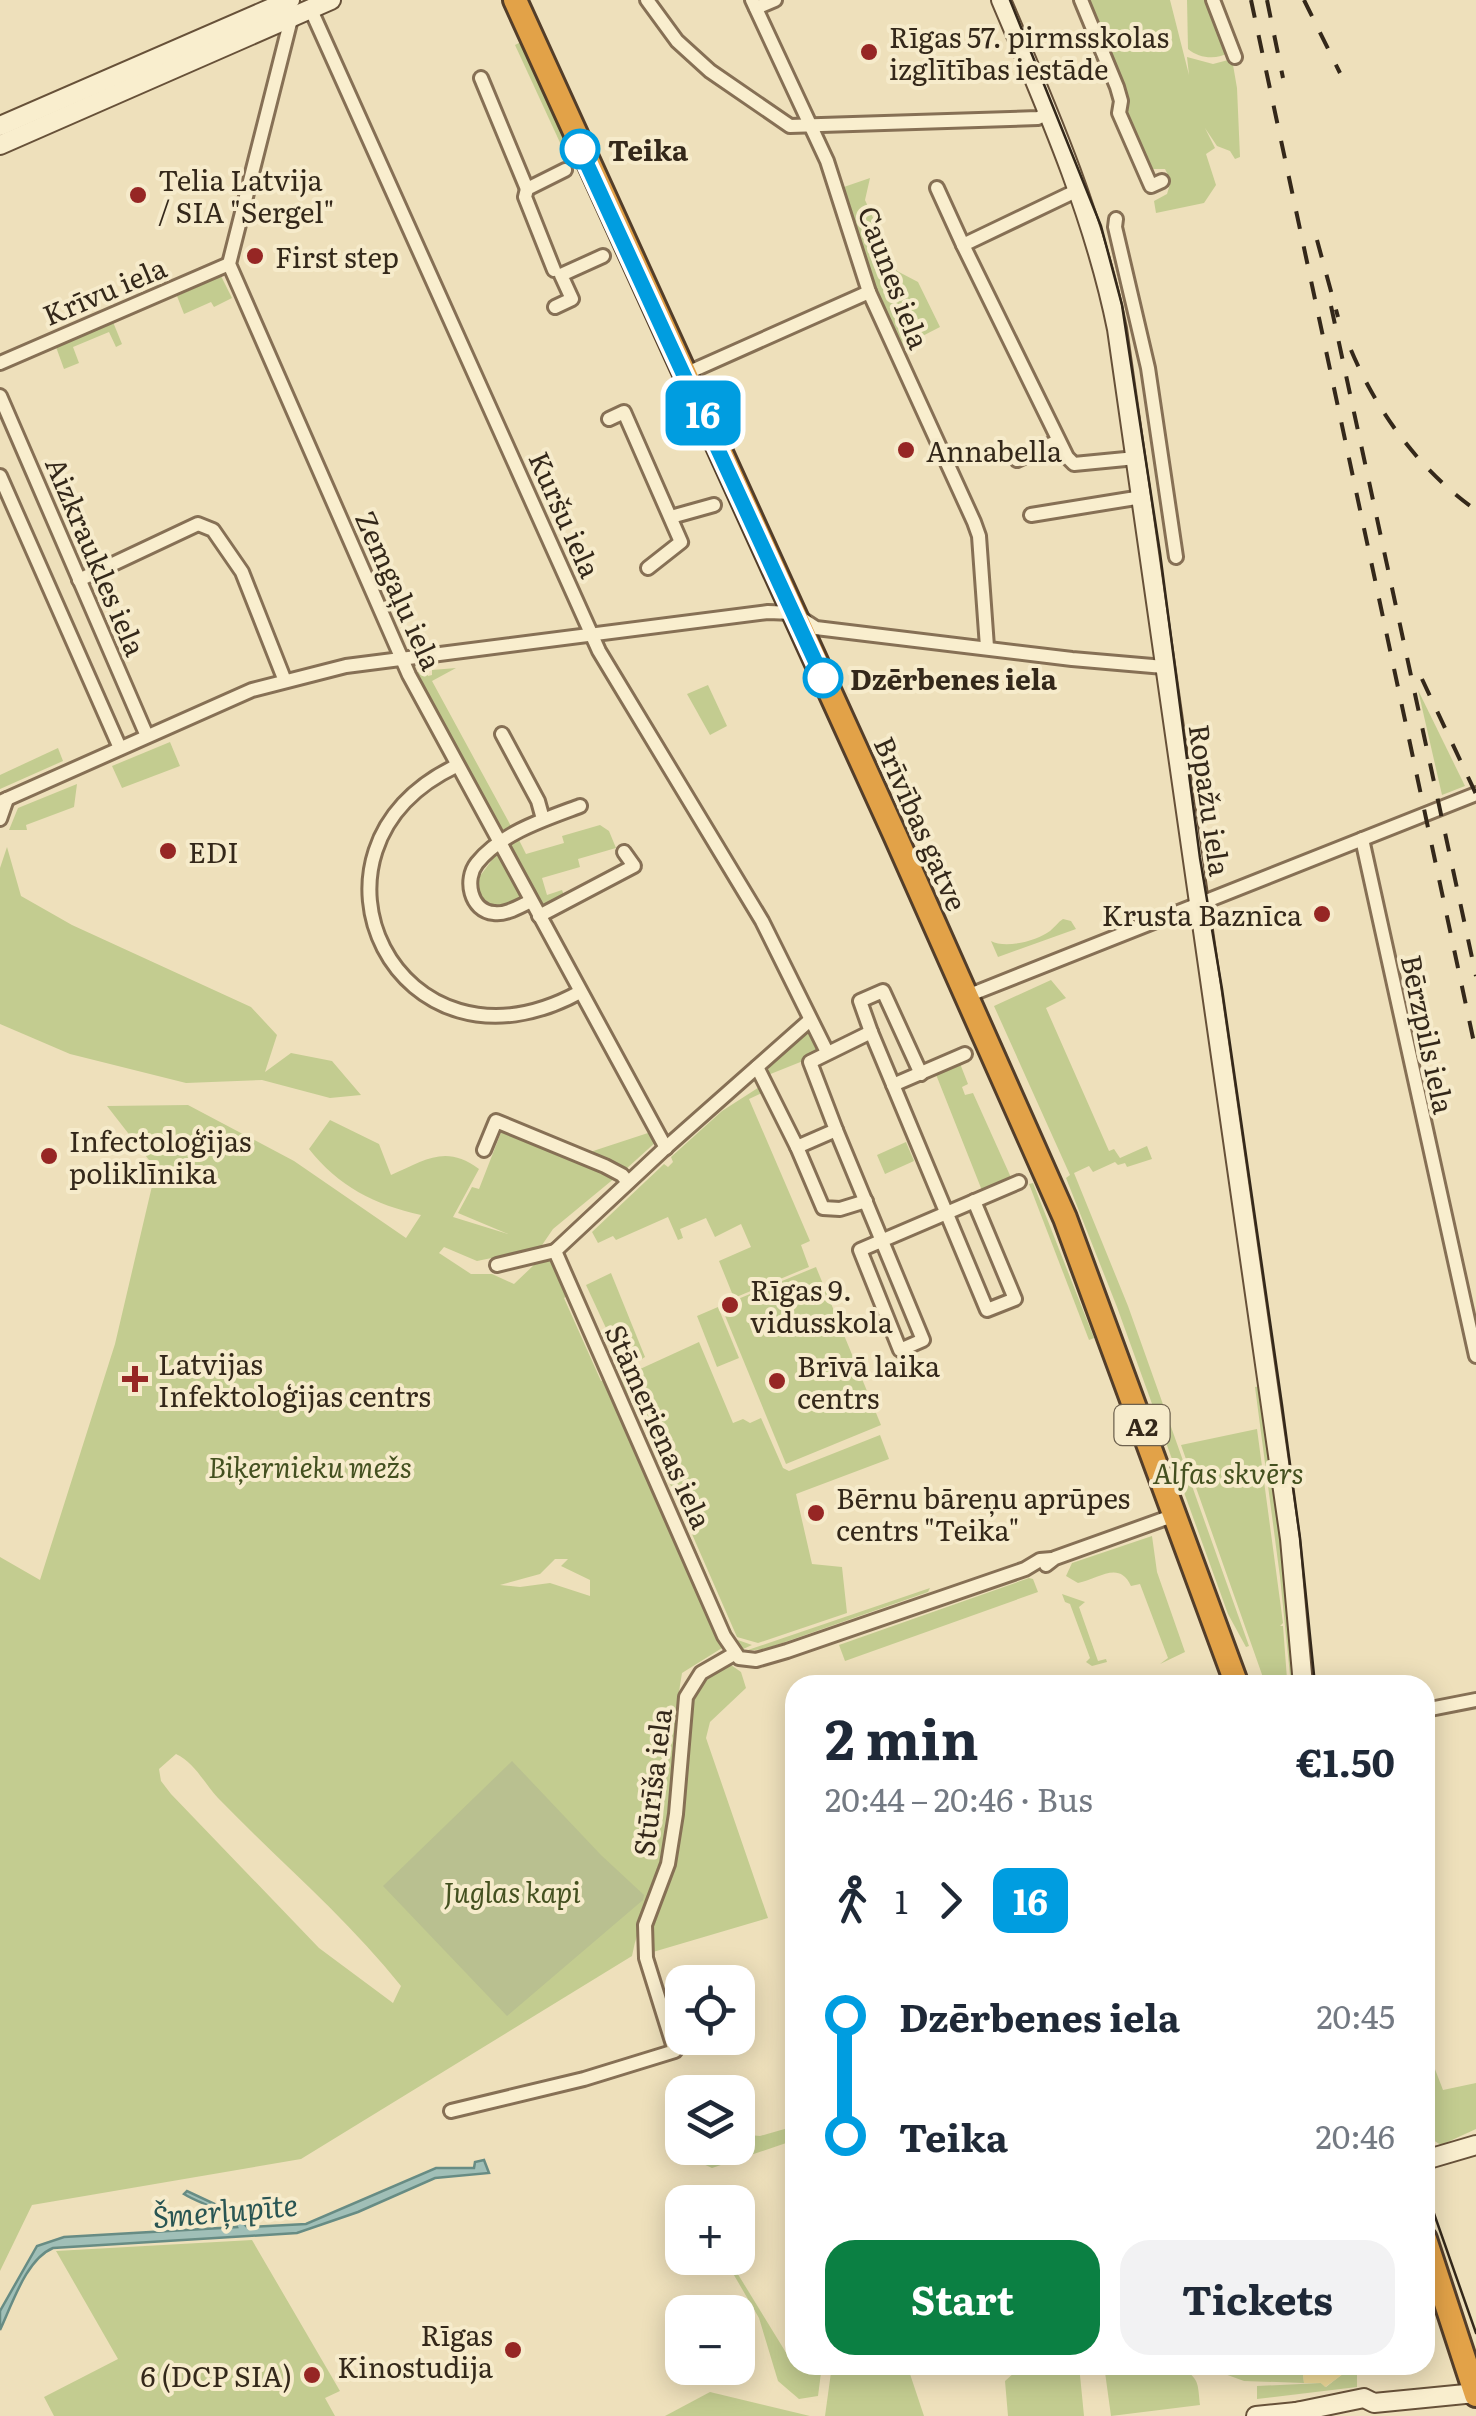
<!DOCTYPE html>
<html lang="en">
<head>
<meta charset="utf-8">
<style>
	body { margin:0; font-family:Literata,serif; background:#f2f2f3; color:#1f2937; height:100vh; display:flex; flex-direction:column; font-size:38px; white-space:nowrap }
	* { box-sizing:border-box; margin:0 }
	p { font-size:32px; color:#747a83 }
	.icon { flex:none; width:55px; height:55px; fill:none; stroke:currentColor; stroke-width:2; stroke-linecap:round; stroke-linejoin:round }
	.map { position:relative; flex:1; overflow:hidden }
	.sheet { position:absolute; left:785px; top:1675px; width:650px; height:700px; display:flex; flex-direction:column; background:#fff; border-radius:30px; box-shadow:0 5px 25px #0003 }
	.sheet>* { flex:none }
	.badge { padding:0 20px; border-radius:15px; font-size:35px; line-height:65px }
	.tools { position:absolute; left:665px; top:1965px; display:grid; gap:20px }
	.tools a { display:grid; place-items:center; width:90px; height:90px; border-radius:20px; background:#fff; box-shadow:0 5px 25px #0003; font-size:50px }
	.map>.badge { position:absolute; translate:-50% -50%; box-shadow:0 0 0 5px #fff }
	.legs { display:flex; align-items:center; gap:15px; height:110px; padding:0 40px; font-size:32px }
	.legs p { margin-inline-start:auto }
	.head { display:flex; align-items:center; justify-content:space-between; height:170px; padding:0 40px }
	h1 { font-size:55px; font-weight:700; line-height:75px }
	.action { display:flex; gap:20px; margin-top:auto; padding:20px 40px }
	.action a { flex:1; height:115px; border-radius:30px; background:#0b8043; color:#fff; font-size:40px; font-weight:700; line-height:115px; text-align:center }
	.action a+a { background:#f2f2f3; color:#1f2937 }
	ul { padding:0 40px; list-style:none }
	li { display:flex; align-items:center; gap:35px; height:120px; font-size:38px }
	li i { display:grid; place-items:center; width:15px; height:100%; margin:0 12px; background:currentColor }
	li i::after { content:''; width:25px; height:25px; margin:-12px; border:8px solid; border-radius:50%; background:#fff }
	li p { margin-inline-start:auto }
	li:first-child i { background:linear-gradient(#0000 50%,currentColor 0) }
	li:last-child i { background:linear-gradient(currentColor 50%,#0000 0) }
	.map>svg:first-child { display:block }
	.green { fill:#c3cc90; fill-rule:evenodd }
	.sand { fill:#ecd797 }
	.cemetery { fill:#b9c090 }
	.water { fill:#a0bfb7; stroke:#678c84; stroke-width:2.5 }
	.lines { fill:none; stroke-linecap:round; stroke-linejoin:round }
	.street-casing { stroke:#867055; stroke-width:18 }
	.secondary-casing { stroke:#675139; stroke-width:22 }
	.highway-casing { stroke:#533e2a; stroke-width:28 }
	.street { stroke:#f9eece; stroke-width:12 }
	.secondary { stroke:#f9eece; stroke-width:18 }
	.highway { stroke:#e2a248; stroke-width:22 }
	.tram { stroke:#34281a; stroke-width:2.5 }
	.rail { stroke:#34281a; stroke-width:4; stroke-dasharray:18 18; stroke-linecap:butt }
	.line-1-casing { stroke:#fff; stroke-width:22 }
	.line-1 { stroke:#009de0; stroke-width:15 }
	.poi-dot { fill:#962624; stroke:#f6ebcb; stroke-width:4 }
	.stop-1-dot { fill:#fff; stroke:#009de0; stroke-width:5 }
	.labels { text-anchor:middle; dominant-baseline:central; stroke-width:8; stroke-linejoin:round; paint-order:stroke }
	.shield { fill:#f6ebcb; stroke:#6e624f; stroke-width:2.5 }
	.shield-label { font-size:25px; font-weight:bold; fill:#34281a }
	.poi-label { font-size:28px; fill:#34281a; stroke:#f6ebcb; text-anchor:start }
	.stop-label { font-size:28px; font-weight:bold; fill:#34281a; stroke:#f6ebcb; text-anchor:start }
	.street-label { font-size:28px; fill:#34281a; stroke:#f6ebcb }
	.park-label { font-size:28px; font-style:italic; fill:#445120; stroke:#f6ebcb }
	.water-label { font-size:30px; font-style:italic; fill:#295553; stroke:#f6ebcb }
</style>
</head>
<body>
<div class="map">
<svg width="1476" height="2416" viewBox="0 0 1476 2416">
	<rect width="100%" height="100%" fill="#eee0bb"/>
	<g class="green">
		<polygon points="1084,0 1170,0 1189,75 1187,57 1213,64 1232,59 1237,88 1240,157 1235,159 1230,151 1217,146 1205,128 1215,148 1206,154 1216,185 1204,203 1156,213 1154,201 1167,194 1171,181 1165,169 1152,169 1147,164"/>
		<path d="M1187,0h20l23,52c-13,8 -30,7 -42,-3z"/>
		<polygon points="521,42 567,144 562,147 515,45"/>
		<polygon points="870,178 865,200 897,271 918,282 940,327 899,348 875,293 841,188"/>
		<polygon points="221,276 232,298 214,307 211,302 184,314 177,296"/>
		<polygon points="113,322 122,344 116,347 109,332 73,347 79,363 64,369 56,347"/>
		<polygon points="456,668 432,681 512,828 501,830 416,676 418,672 426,671 428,676 432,675 432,670"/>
		<polygon points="708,685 727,726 710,735 687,694"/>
		<polygon points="1418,690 1465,786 1442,795"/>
		<polygon points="170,742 180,766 122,788 112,766"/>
		<polygon points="58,748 63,761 0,789 0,775"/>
		<polygon points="77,784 74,807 26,825 27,830 9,830 18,808"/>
		<polygon points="600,825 609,831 616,848 578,859 580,867 542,878 547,895 562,890 565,898 545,907 540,905 509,846 517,836 526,854 564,843 562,836"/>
		<polygon points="7,847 21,896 72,925 251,1007 277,1035 265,1072 291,1053 332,1061 361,1095 330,1098 262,1080 186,1083 70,1054 0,1024 0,868"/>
		<polygon points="498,852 524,900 490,910 477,888 480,876"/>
		<path d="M1063,919l8,2 5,8 -78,28 -7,-16c14,8 46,0 59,-10 5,-4 8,-9 13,-12z"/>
		<polygon points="1051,980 1066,998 1046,1008 1109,1151 1114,1149 1120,1158 1147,1146 1152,1159 1127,1167 1125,1163 1118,1165 1115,1162 1093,1172 1089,1166 1074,1173 1128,1306 1249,1646 1246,1647 1228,1614 1117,1307 1066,1178 1070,1175 994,1006"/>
		<polygon points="804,1032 811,1032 823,1049 803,1059 803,1061 768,1075 769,1064"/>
		<polygon points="959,1061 968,1084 962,1087 965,1095 973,1093 1013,1182 983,1193 935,1072"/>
		<polygon points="764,1084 766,1091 749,1099 810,1241 801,1245 809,1267 734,1298 719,1261 751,1247 741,1224 715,1237 706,1218 680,1229 683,1238 678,1240 668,1217 616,1240 613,1236 598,1243 592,1232 664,1164 668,1167 673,1162 671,1157 722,1111"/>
		<path d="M188,1105l106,56 112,77 15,-23c-46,-10 -83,-29 -112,-66l21,-29 49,24 12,31c34,-15 55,-31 88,-6l-26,48 55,17 -50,-21 14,-26 7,2 23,-59 114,47 -63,52 -13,19 -63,13 -33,-14 -5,6 32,21h21l22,10 22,-21 13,-2 8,4 13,29 -6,4 37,83 6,-2 115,269 -40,25c-11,62 -7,124 -19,186 -7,33 -25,63 -31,97l-331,203 -269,46 -32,66v-714l40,23 75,-236 41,-175 -49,-63zM555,1559h13l-7,7 29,14v16l-40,-13 -30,4 -20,-2 40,-11zM176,1754c19,9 28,29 42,44 61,63 128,119 183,188l-8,17 -74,-55 -148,-154 -10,-13 -2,-12z"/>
		<polygon points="651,1132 658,1140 625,1170 587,1153"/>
		<polygon points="906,1142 914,1161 885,1174 877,1155"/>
		<polygon points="1033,1183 1094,1338 1089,1340 1029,1184"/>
		<polygon points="816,1267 881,1425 786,1464 721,1306"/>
		<polygon points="611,1273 645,1357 625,1369 586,1285"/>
		<polygon points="718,1307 739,1358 717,1367 697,1316"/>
		<polygon points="699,1342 733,1423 743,1419 750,1423 761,1418 783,1468 789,1471 880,1435 889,1459 796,1494 812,1564 842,1567 847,1613 758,1643 737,1637 632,1397 627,1375"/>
		<polygon points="623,1376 629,1398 735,1639 752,1645 741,1650 735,1646 620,1385"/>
		<polygon points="1261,1386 1288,1575 1297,1685 1291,1685 1280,1577 1255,1387"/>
		<polygon points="1257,1429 1283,1623 1280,1626 1283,1626 1287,1679 1284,1681 1287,1685 1265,1683 1181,1445"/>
		<path d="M1152,1536l5,36 28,80 -25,12 8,-6 -28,-74 -9,2c-12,-26 -32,-7 -53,-3l-12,-7 6,-13z"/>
		<polygon points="1029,1578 1033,1579 1038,1592 845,1661 839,1645"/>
		<polygon points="930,1588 928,1592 765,1649 745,1651"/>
		<polygon points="1062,1594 1085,1602 1079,1607 1098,1661 1106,1659 1107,1662 1092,1666 1086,1662 1090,1658 1070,1604 1065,1602"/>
		<path d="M731,1665l10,7 5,16 -36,34 -4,16 62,180 -115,34c-7,-28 7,-43 16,-68 19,-53 16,-117 20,-173 6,-22 17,-43 42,-46z"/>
		<polygon points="1433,2064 1443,2090 1476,2083 1476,2129 1441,2145 1433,2140 1425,2108 1425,2066"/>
		<polygon points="795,2126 795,2140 712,2168 699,2162 700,2148 738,2148 738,2134 760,2136"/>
		<polygon points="252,2240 340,2391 325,2398 335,2416 54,2416 44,2397 118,2359 56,2251"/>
		<polygon points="724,2258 728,2258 793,2364 822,2365 818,2396 799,2399 778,2381 759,2318"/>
		<polygon points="832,2365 864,2368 907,2365 924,2416 825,2416"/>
		<polygon points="1015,2365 1079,2365 1084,2416 1008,2416 1005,2381 1015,2372"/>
		<path d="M1104,2365c24,0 78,-10 92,16 3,6 3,17 4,24l-89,11z"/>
		<polygon points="1219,2365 1302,2365 1304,2383 1244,2381 1222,2373"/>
		<polygon points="1333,2365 1357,2365 1357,2387 1257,2399 1257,2386 1321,2383 1326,2387 1345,2372"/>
		<polygon points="710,2392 810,2416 665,2416"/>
	</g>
	<polygon class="sand" points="1302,2365 1333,2365 1346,2372 1325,2387 1321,2383 1304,2383"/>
	<polygon class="cemetery" points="512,1761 601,1855 644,1895 643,1900 507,2016 383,1886"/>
	<path class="water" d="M484,2160l5,13 -54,5 -77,34 -61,21 -244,15c-27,11 -41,57 -53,82v-19l37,-65 27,-9 173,-10c-7,-17 -36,-22 -53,-33l3,-3 47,22 13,14 59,-3 130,-56h38l1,-6z"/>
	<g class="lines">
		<g class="street-casing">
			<g id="street">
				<polyline points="647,0 677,41 710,71 790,126 1038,118 1046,114"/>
				<polyline points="752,0 827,161 869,292 974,522 979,536 987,647"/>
				<polyline points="1081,0 1117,87 1121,101 1119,113 1151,186 1162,181"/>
				<polyline points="1213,0 1235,57"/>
				<polyline points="756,8 775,0"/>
				<polyline points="311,10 599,651 762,921 827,1052"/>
				<polyline points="291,19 229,264 409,675 666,1148"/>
				<polyline points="481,78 527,189"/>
				<polyline points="937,188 963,245"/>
				<polyline points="1078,190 963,245 1067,457 1074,464 1136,458"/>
				<polyline points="1116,219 1115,227 1148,368 1176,557"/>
				<polyline points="554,270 525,197 527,189 565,170"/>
				<polyline points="555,307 572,299 561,275 603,256"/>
				<polyline points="0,363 229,264"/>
				<polyline points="685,374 869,292"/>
				<polyline points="0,396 147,736"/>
				<polyline points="609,419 624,412 681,542 648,568"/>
				<polyline points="670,427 679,423"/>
				<polyline points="1017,460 1058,441"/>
				<polyline points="0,476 120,748"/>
				<polyline points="1031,515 1142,497"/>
				<polyline points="671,517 714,505"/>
				<polyline points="79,580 198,524 213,530 242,572 285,681"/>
				<polyline points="502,734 538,801 543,819"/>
				<path d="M456,766c-176,84 -58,326 124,226"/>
				<polyline points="0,802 252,690 346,666 768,612 793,613 816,628 1072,659 1164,667"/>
				<polyline points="0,819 7,799"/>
				<polyline points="1362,839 1476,1356"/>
				<path d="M531,901c-11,5 -25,14 -37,12 -24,-2 -30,-34 -17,-50 24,-30 68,-44 103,-57"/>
				<polyline points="539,916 634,866 624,852"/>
				<polyline points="967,996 1476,794"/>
				<polyline points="871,1032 860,1001 883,991 921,1074"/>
				<polyline points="757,1067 797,1147 836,1130 810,1062 871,1032 987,1310 1015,1299 974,1201"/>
				<polyline points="893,1085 965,1054"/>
				<path d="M836,1130l87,210 -23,10 -40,-100c53,-23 106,-45 159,-68"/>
				<polyline points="797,1147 823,1208 840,1209 866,1201"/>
				<polyline points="484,1150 496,1121 605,1166 622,1175 628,1182"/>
				<polyline points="555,1251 724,1636 739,1658 756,1660 787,1651 1025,1569 1040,1560 1052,1559"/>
				<polyline points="555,1251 662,1151 810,1020"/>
				<polyline points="497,1265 555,1251"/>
				<polyline points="1046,1565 1055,1558 1175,1515"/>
				<polyline points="1425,1710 1476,1700"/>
				<polyline points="451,2111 584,2079 675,2051 646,1958 645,1925 668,1864 676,1814 686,1697 701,1673 734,1654"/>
			</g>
		</g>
		<g class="secondary-casing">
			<g id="secondary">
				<path d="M1001,0c45,106 93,215 116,329l173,1210 13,146"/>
				<polyline points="0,126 290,0"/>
				<polyline points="0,145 331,0"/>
				<polyline points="1425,2160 1476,2145"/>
				<polyline points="1296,2412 1364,2398 1374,2403 1476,2393"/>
				<polyline points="1256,2416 1306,2411"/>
			</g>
		</g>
		<g class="highway-casing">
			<g id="highway">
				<polyline points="515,0 895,835 1065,1218 1237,1685"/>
				<polyline points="1425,2239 1476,2395"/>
			</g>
		</g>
		<use href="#street" class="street"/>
		<use href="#secondary" class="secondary"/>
		<use href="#highway" class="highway"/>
		<g class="tram">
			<polyline points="1010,0 1101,226 1122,305 1160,553 1200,858 1222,989 1282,1405 1300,1538 1315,1685"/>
			<polyline points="1425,2188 1476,2333"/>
		</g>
		<g class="rail">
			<polyline points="1251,0 1476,1052"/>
			<polyline points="1267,0 1283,78"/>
			<polyline points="1304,0 1340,73"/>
			<polyline points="1317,240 1338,317"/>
			<polyline points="1331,306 1476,976"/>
			<path d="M1351,350c26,62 69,121 125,160"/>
			<polyline points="1422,679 1476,794"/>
		</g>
	</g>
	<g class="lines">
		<g class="line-1-casing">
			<polyline id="line-1" points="580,149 823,678"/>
		</g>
		<use href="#line-1" class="line-1"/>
	</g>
	<g class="poi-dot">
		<circle cx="869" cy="52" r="10"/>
		<circle cx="138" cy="195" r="10"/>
		<circle cx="255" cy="256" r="10"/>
		<circle cx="906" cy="450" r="10"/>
		<circle cx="168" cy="851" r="10"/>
		<circle cx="1322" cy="914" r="10"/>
		<circle cx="49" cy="1156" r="10"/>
		<circle cx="730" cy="1305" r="10"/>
		<path d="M130 1364h10v10h10v10h-10v10h-10v-10h-10v-10h10z"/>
		<circle cx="777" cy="1381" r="10"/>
		<circle cx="816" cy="1513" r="10"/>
		<circle cx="513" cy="2350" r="10"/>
		<circle cx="312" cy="2375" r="10"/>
	</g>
	<g class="stop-1-dot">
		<circle cx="580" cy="149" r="18"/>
		<circle cx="823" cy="678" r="18"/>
	</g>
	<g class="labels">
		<rect class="shield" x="1114.5" y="1405" width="55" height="40" rx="8"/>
		<g class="shield-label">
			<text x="1142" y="1425">A2</text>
		</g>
		<g class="poi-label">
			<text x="889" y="36">Rīgas 57. pirmsskolas<tspan x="889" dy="32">izglītības iestāde</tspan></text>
			<text x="158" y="179">Telia Latvija<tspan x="158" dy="32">/ SIA "Sergel"</tspan></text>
			<text x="275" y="256">First step</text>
			<text x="926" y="450">Annabella</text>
			<text x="188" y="851">EDI</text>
			<text x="1302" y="914" text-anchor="end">Krusta Baznīca</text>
			<text x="69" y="1140">Infectoloģijas<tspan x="69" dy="32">poliklīnika</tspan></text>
			<text x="750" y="1289">Rīgas 9.<tspan x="750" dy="32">vidusskola</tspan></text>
			<text x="158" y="1363">Latvijas<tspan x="158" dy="32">Infektoloģijas centrs</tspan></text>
			<text x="797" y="1365">Brīvā laika<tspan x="797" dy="32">centrs</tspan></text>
			<text x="836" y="1497">Bērnu bāreņu aprūpes<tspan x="836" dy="32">centrs "Teika"</tspan></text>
			<text x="493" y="2334" text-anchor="end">Rīgas<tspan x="493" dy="32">Kinostudija</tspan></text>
			<text x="292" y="2375" text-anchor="end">6 (DCP SIA)</text>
		</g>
		<g class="stop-label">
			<text x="608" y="149">Teika</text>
			<text x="850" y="678">Dzērbenes iela</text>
		</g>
		<g class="street-label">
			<text transform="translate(895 277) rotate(69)">Caunes iela</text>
			<text transform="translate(104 290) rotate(-23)">Krīvu iela</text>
			<text transform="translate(566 514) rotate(66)">Kuršu iela</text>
			<text transform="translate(97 556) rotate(67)">Aizkraukles iela</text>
			<text transform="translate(400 590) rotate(66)">Zemgaļu iela</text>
			<text transform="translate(1211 800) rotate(82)">Ropažu iela</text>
			<text transform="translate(922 823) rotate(66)">Brīvības gatve</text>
			<text transform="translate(1429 1034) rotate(78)">Bērzpils iela</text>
			<text transform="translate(660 1426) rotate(66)">Stāmerienas iela</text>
			<text transform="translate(651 1782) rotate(-83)">Stūrīša iela</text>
		</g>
		<g class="park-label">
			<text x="310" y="1466">Biķernieku mežs</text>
			<text x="1228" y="1472">Alfas skvērs</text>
			<text x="512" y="1891">Juglas kapi</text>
		</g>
		<g class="water-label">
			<text transform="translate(225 2209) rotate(-5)">Šmerļupīte</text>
		</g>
	</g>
</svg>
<div class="tools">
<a><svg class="icon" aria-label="locate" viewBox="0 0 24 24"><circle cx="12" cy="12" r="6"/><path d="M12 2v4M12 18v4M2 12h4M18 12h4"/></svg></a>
<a><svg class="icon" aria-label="layers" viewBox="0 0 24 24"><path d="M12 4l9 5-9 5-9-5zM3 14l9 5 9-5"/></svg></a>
<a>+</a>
<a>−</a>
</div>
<b class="badge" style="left:703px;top:413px;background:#009de0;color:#fff">16</b>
<section class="sheet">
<div class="head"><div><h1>2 min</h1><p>20:44 – 20:46 · Bus</p></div><b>€1.50</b></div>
<div class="legs"><svg class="icon" aria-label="walk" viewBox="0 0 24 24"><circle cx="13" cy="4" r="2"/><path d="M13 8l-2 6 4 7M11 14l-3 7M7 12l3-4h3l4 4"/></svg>1<svg class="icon" aria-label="forward" viewBox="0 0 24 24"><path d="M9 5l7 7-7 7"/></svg><b class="badge" style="background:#009de0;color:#fff">16</b></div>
<ul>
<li><i style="color:#009de0"></i><b>Dzērbenes iela</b><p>20:45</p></li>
<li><i style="color:#009de0"></i><b>Teika</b><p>20:46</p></li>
</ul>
<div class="action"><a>Start</a><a>Tickets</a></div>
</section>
</div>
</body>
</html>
